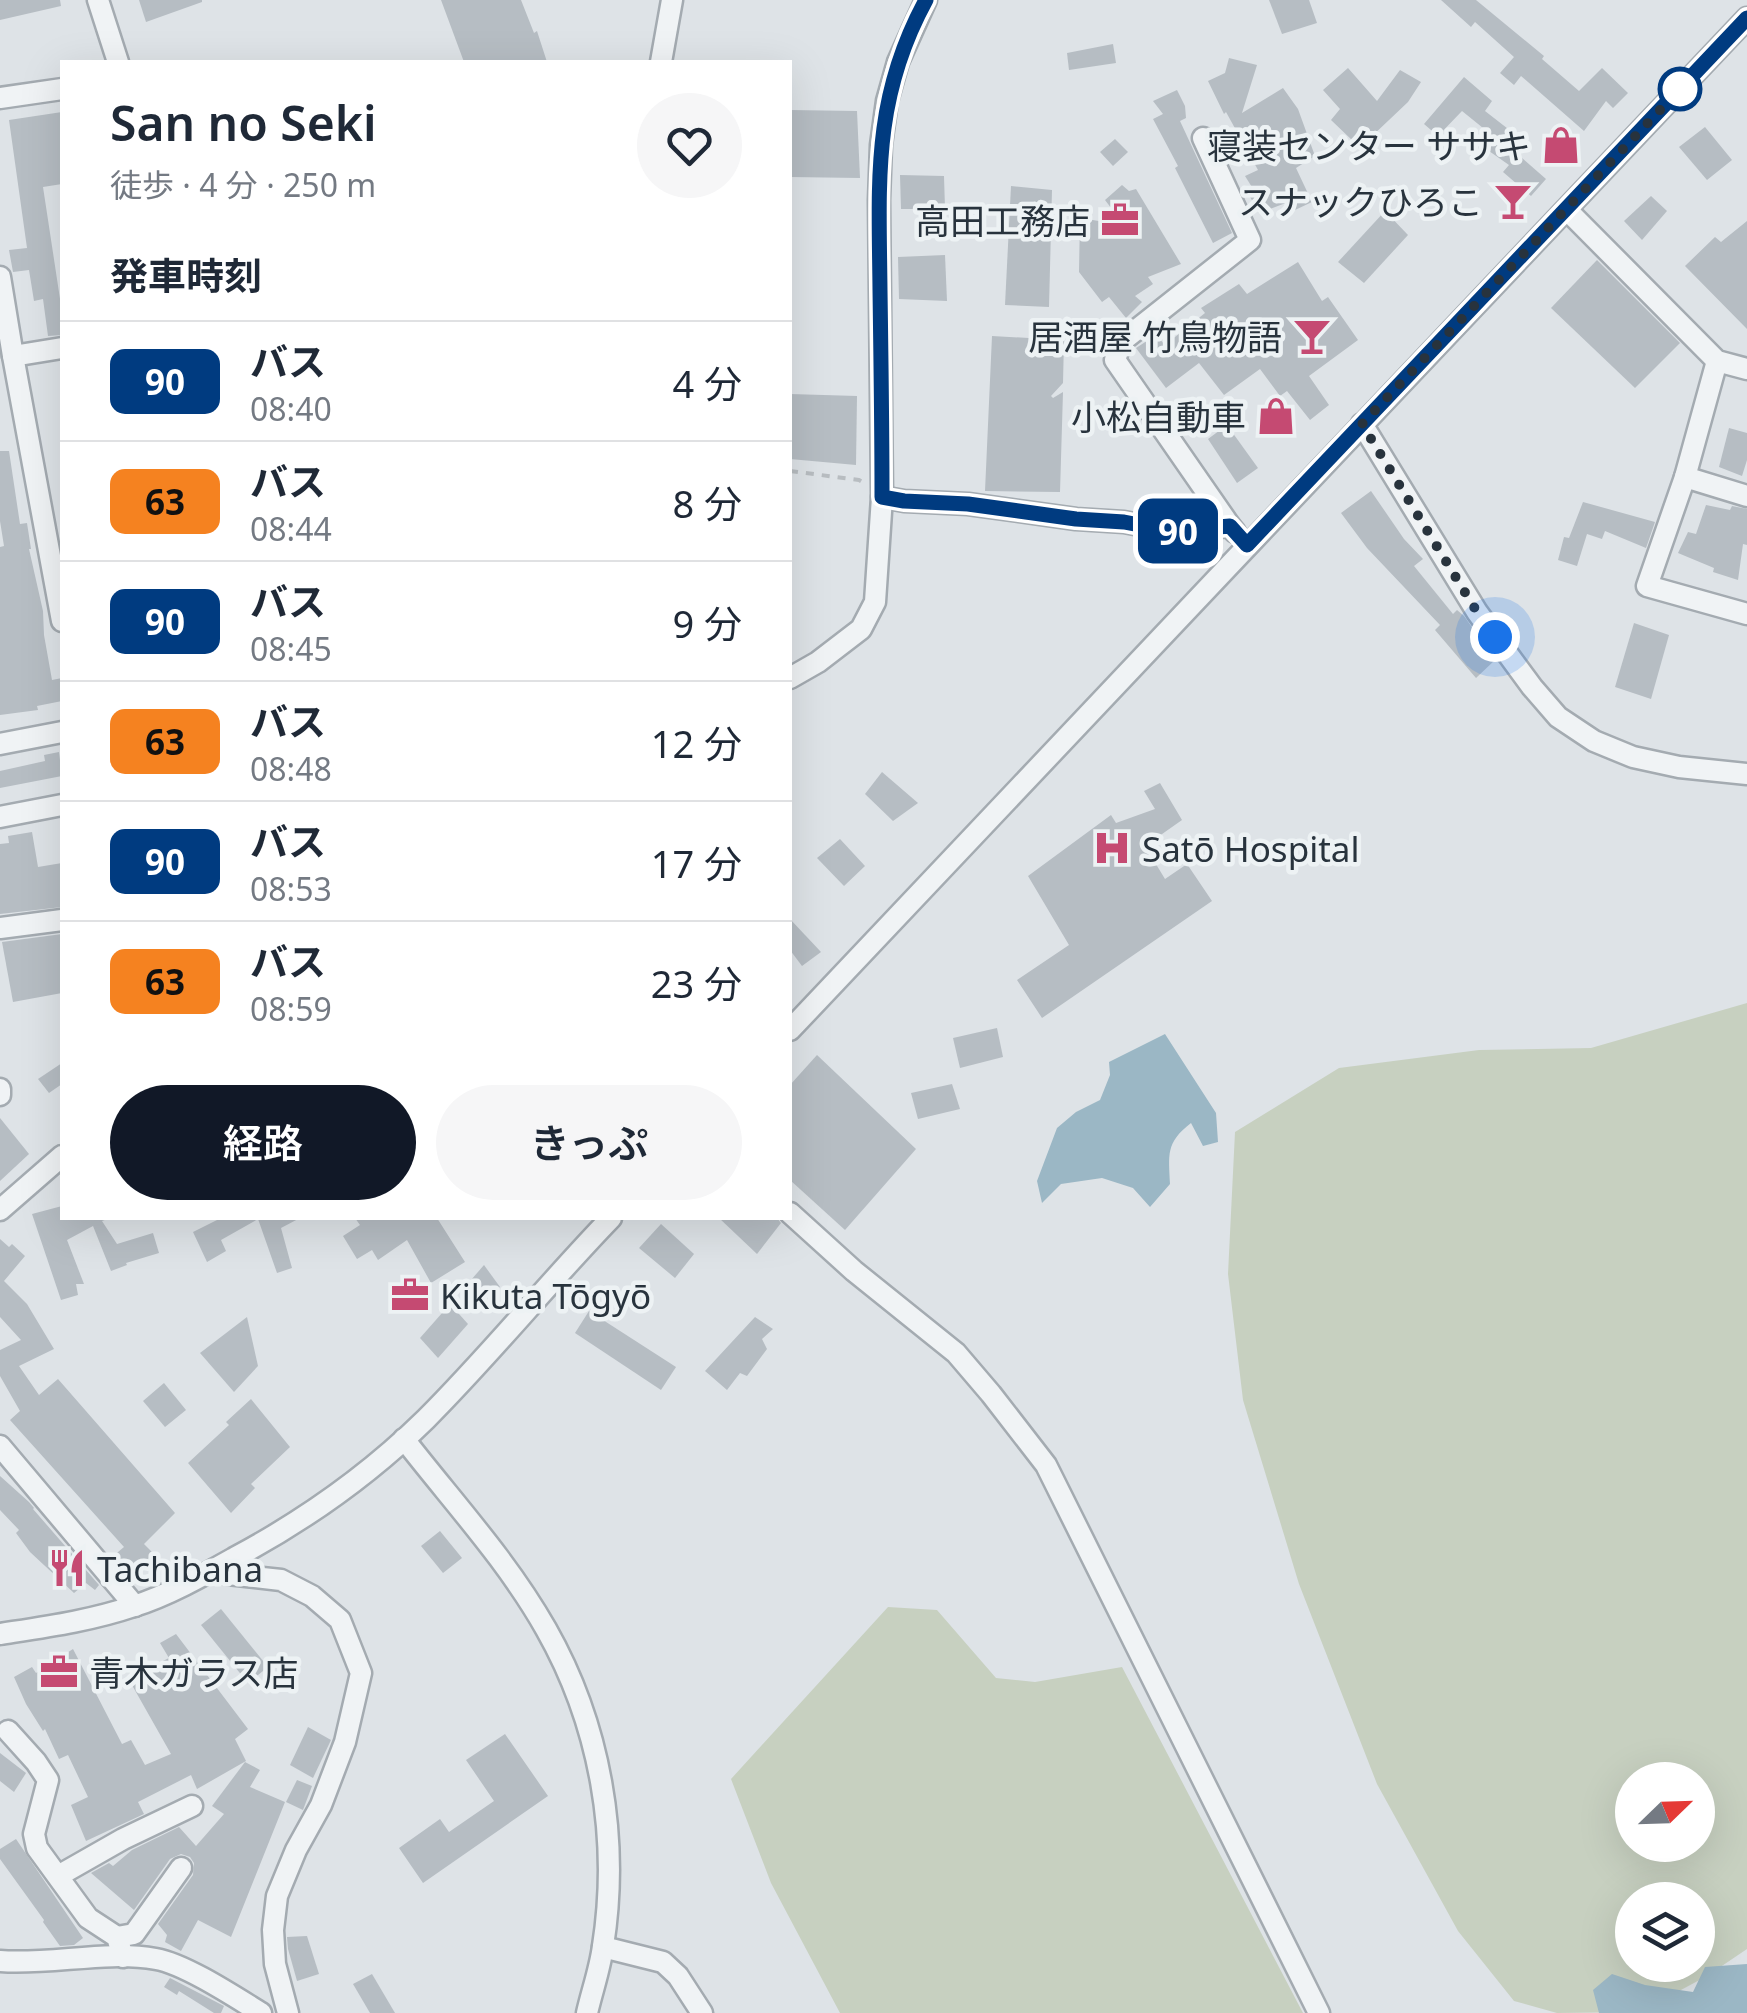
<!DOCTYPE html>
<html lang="ja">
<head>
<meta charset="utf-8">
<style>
	body { margin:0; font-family:"Noto Sans","Noto Sans JP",sans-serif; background:#f6f6f7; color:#1f2937; height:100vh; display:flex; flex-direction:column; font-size:38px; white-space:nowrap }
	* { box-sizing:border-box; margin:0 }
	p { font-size:32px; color:#747a83 }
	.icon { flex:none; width:55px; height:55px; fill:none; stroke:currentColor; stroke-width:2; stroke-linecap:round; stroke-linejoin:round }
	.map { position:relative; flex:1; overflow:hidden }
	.panel { position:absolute; left:60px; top:60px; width:732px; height:1160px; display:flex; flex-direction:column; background:#fff; border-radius:0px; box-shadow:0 10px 40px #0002 }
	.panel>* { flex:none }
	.badge { padding:0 20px; border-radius:15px; font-size:35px; line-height:65px }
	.needle { width:65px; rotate:67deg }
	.controls { position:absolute; left:1615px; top:1762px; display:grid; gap:20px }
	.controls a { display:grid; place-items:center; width:100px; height:100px; border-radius:50%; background:#fff; box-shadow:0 10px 40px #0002; font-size:50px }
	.you { position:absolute; width:50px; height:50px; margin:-25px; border:8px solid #fff; border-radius:50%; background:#1a73e8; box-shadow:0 0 0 15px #1a73e833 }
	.map>.badge { position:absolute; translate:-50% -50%; box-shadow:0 0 0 5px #fff }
	h2 { padding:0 50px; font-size:38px; line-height:90px }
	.round { display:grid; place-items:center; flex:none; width:105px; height:105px; border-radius:52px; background:#f6f6f7 }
	.head { display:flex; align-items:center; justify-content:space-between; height:170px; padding:0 50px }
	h1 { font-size:48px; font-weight:600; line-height:75px }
	.cta { display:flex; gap:20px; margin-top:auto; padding:20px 50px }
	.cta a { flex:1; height:115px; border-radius:60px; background:#111827; color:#fff; font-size:40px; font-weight:600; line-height:115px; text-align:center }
	.cta a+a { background:#f6f6f7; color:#1f2937 }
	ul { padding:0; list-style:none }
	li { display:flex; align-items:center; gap:30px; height:120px; padding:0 50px; border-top:2px solid #e0e1e3 }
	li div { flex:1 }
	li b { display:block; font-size:38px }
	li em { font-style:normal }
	li .badge { min-width:110px; font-weight:700; text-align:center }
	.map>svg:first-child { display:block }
	.green { fill:#c7d0c0; fill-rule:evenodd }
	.water { fill:#9bb7c5 }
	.building { fill:#b6bdc3 }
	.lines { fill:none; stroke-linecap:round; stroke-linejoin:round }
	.minor-casing { stroke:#a4abb1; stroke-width:25 }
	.path { stroke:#b8bdc1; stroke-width:4; stroke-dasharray:8 8; stroke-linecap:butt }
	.minor { stroke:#f0f3f5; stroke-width:20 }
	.line-casing { stroke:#fff; stroke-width:22 }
	.line { stroke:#003b80; stroke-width:15 }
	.walk { stroke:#28333d; stroke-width:10; stroke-dasharray:0 18 }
	.stop-dot { fill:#fff; stroke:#003b80; stroke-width:5 }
	.labels { text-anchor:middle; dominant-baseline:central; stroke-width:9; stroke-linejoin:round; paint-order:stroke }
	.poi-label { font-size:35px; fill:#28333d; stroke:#edf2f4; text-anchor:end }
</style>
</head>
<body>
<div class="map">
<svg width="1747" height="2013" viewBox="0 0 1747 2013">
	<rect width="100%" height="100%" fill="#dee3e7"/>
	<g class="green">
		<path d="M1747,1003v946l-40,27 -67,36 -83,1 -43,-12 -56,-70 -81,-147 -78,-200 -56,-184 -15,-126 7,-142 104,-64 140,-18 112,-2zM1632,1780h66v65h-66zM1632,1900h66v65h-66z"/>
		<polygon points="888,1607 937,1610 996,1678 1035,1682 1122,1667 1303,2013 840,2013 771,1883 731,1779"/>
	</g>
	<g class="water">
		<path d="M1165,1034l51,79 2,29 -15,4 -12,-23c-26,20 -22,32 -21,61l-20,23 -17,-19 -31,-10 -41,6 -19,19 -5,-22 20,-53 19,-16 24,-12 10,-25 -1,-13z"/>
		<polygon points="1747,1964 1747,2013 1599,2013 1593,1990 1612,1974 1645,1985 1693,1992 1705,1967"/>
	</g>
	<g class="building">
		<polygon points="0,0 60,0 61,6 0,20"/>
		<polygon points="139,0 202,0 202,2 146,22"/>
		<polygon points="441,0 521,0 534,33 537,31 547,62 464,62"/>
		<polygon points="1269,0 1309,0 1317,23 1282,34"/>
		<polygon points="1441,0 1476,0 1544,56 1542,59 1579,91 1602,68 1628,93 1613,108 1606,101 1584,131 1521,76 1514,85 1500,73 1514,57 1475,22 1471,27"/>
		<polygon points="1113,44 1116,63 1069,70 1067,53"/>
		<polygon points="1229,58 1257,65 1242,113 1283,88 1298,109 1315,156 1296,168 1312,202 1295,210 1291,201 1259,213 1249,195 1255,192 1245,176 1258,170 1226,112 1224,114 1208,81 1225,73"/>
		<polygon points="1348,68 1377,101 1400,70 1421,82 1408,102 1370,138 1364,133 1353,141 1331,120 1340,109 1323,90"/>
		<polygon points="1464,77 1492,101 1485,111 1521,139 1513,150 1546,179 1531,196 1503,172 1509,165 1479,144 1488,132 1462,111 1438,136 1424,124"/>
		<polygon points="1177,90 1185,106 1186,118 1180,121 1232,233 1213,243 1175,168 1178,166 1153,119 1163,114 1153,101"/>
		<polygon points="790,110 857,111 860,178 790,177"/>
		<polygon points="62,112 62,184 43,187 62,312 62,335 48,336 43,299 34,301 29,270 13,272 9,250 27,248 9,120"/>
		<polygon points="1705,127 1732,160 1707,180 1679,147"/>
		<polygon points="1115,139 1128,152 1113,166 1100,152"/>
		<polygon points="900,175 944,176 945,209 901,209"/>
		<polygon points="1122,185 1129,191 1136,189 1181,264 1148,277 1153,284 1135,296 1142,302 1126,318 1109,297 1102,302 1079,272 1080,218 1124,225 1105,200"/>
		<polygon points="1011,186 1052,190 1049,307 1005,305"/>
		<polygon points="1651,196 1667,211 1642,240 1624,221"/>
		<polygon points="1385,211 1408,235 1364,283 1338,262"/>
		<polygon points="1747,221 1747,329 1685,266 1715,237 1721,242"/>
		<polygon points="945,255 947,301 899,299 898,257"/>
		<polygon points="1597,260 1680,343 1635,388 1551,308"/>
		<polygon points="1298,262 1322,301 1328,297 1358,340 1309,376 1329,405 1310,420 1287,391 1280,396 1260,369 1224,395 1199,363 1166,388 1136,348 1153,337 1158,337 1165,345 1205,313 1201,308 1239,284 1247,294"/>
		<polygon points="992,336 1064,340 1063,383 1051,396 1053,398 1063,392 1060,492 985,491"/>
		<polygon points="790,394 857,396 856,465 790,459"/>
		<polygon points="1227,425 1258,468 1237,483 1208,439"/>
		<polygon points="1729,428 1747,433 1747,460 1742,476 1719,467"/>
		<polygon points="0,451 9,451 20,524 27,523 31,549 29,549 43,611 44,635 52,680 62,678 62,701 37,706 38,710 0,715 0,547 4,546 0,521"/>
		<polygon points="1371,491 1404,539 1423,559 1414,566 1453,614 1457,610 1464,616 1495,660 1476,678 1435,630 1440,625 1367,548 1341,513"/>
		<polygon points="1583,502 1655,522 1646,548 1605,531 1602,539 1587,534 1577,566 1558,560 1564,537 1569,538"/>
		<polygon points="1706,505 1730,510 1732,506 1747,509 1747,545 1743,544 1738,580 1713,572 1714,568 1678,553 1688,532 1696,534"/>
		<polygon points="1634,623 1669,635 1651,699 1615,687"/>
		<polygon points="59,752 62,776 0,788 0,771 45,761 44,755"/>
		<polygon points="882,772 918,803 893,821 865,794"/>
		<polygon points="1160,783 1182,820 1145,846 1165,879 1187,864 1212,901 1042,1018 1017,980 1069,945 1028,876 1111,815 1116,823 1155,809 1144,791"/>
		<polygon points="32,832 38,867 62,863 62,907 0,914 0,844 9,843 8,836"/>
		<polygon points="840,839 865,866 844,886 817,858"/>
		<polygon points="790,919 821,952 802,966 790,950"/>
		<polygon points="62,934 62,993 13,1002 2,942"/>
		<polygon points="997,1028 1003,1057 960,1068 953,1038"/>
		<polygon points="817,1055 916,1149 845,1230 790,1180 790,1085"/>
		<polygon points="62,1063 62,1084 49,1093 38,1079"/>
		<polygon points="952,1084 960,1109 918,1119 911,1093"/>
		<polygon points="0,1118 29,1154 0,1181"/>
		<polygon points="62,1206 62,1218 110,1218 102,1221 117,1244 153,1233 159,1253 126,1263 127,1265 111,1271 93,1226 67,1240 84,1284 76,1284 78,1295 61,1300 32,1214"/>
		<polygon points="221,1218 300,1218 281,1228 292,1268 277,1273 258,1219 221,1240 226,1251 207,1262 193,1232"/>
		<polygon points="355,1218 437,1218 465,1262 431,1283 407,1240 378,1260 372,1250 357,1259 343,1236 360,1225"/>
		<polygon points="719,1218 777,1218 781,1223 757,1254"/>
		<polygon points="661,1224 694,1254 675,1278 639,1248"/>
		<polygon points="0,1239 9,1247 12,1244 25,1256 4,1281 27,1304 54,1349 19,1366 39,1395 58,1379 175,1513 144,1544 154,1554 128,1576 112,1557 124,1547 10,1420 20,1411 0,1376 0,1350 21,1340 0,1317"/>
		<polygon points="484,1265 500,1287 482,1297 471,1280"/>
		<polygon points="450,1304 468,1324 438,1358 420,1338"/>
		<polygon points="589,1311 676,1367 661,1390 575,1333"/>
		<polygon points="247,1317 258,1366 234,1392 200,1353"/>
		<polygon points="755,1317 773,1329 762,1339 767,1349 747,1376 740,1373 727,1390 705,1371"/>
		<polygon points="164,1383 186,1410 165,1427 143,1401"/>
		<polygon points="251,1399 290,1447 251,1484 255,1488 231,1513 188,1463 229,1425 226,1422"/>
		<polygon points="0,1476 29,1502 34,1508 33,1509 99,1585 95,1590 86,1583 74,1593 30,1552 16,1533 19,1530 0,1510"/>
		<polygon points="440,1531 462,1558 443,1573 421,1546"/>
		<polygon points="221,1609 268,1667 248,1683 201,1625"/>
		<polygon points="176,1634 248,1729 235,1739 246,1761 197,1789 191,1775 138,1802 144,1814 86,1841 71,1805 88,1797 68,1755 59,1759 45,1729 43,1731 26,1704 14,1677 32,1667 36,1673 73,1649 122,1744 131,1740 145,1765 171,1754 128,1678 169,1658 160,1643"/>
		<polygon points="308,1727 331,1740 313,1778 290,1765"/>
		<polygon points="505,1734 548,1796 423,1883 399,1848 440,1819 449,1832 494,1801 466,1760"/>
		<polygon points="0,1753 26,1773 14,1792 0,1781"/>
		<polygon points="245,1762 260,1770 250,1787 285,1802 231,1937 198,1920 181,1951 165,1942 167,1935 158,1924 193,1875 194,1863 190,1857 181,1854 170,1859 134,1910 91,1873 109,1863 113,1866 132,1850 179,1827 196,1846 224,1814 212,1806"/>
		<polygon points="297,1780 312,1786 303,1810 286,1802"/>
		<polygon points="16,1839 83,1938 74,1945 60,1946 43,1922 44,1920 0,1859 0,1849"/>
		<polygon points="307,1936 319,1974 297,1981 288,1949 287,1937"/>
		<polygon points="372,1974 395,2013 370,2013 353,1984"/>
		<polygon points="170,1978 224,2006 221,2013 214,2013 179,1991 177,1995 164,1987"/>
	</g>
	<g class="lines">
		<g class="minor-casing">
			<g id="minor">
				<polyline points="98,0 118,62"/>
				<polyline points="661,62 672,0"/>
				<polyline points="0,98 62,89"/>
				<polyline points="1203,138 1250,240 1121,342 1115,360 1230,526"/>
				<polyline points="1567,210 1717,361 1747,369"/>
				<polyline points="0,277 13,356 62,348"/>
				<polyline points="13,356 62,621"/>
				<polyline points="1717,361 1685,477 1647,586 1747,614"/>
				<polyline points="1362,424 1477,612 1532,687 1558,717 1594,741 1633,757 1679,767 1747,774"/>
				<polyline points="1685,477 1747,496"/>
				<polyline points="882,497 904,501 968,504 1076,519 1124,522 1171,531 1230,526 1235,532"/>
				<polyline points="790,678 818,662 861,629 875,602 882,497 879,200 881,145 887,101 898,62 926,0"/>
				<polyline points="0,744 62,732"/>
				<polyline points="0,817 62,805"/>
				<polyline points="0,928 62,920"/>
				<polyline points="790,1030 1747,18"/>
				<polyline points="0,1089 0,1095"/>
				<polyline points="0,1210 62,1156"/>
				<polyline points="790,1213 854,1271 956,1353 991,1394 1046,1465 1319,2013"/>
				<path d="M404,1439c48,62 103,121 142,190 54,95 74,208 57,317 -3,23 -11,45 -16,67"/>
				<polyline points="0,1446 135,1606"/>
				<polyline points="210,1572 281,1580 312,1596 340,1620 361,1673 345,1742 321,1805 296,1850 277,1896 273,1930 275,1964 288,2013"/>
				<path d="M0,1634c45,-7 90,-13 134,-28 35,-11 70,-31 102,-49 69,-37 134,-83 190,-138 65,-65 122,-136 185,-201"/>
				<polyline points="8,1731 36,1762 48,1780 34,1834 37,1848 88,1918 117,1937 123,1957"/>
				<polyline points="58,1876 123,1839 192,1806"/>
				<polyline points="117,1937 134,1934 181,1868"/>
				<polyline points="603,1947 663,1962 678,1976 702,2013"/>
				<path d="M0,1961c52,4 105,-11 156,-2 29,5 79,38 105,54"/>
			</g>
		</g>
		<polyline class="path" points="790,471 859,480 864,483"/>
		<use href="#minor" class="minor"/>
	</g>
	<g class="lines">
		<g class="line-casing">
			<path id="line" d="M926,0c-54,99 -47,182 -46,290 1,69 2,138 2,207l22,4 64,3 108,15 48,3 47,9 59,-5 17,19 500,-527"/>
		</g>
		<use href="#line" class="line"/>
		<polyline class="walk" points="1495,637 1477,612 1362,424 1680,89"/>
	</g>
	<defs>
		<g id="shop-bare" transform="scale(3)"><path d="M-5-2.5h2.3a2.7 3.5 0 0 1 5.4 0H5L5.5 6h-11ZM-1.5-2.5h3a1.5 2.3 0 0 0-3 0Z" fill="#c54a72" stroke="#edf2f4" stroke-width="2.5" paint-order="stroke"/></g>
		<g id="bar-bare" transform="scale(3)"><path d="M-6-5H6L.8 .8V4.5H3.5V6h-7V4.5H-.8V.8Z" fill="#c54a72" stroke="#edf2f4" stroke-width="2.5" paint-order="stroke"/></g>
		<g id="office-bare" transform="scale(3)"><path d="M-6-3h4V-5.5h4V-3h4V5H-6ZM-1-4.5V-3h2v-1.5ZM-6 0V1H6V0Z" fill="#c54a72" stroke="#edf2f4" stroke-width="2.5" paint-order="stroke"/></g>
		<g id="hospital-bare" transform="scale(3)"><path d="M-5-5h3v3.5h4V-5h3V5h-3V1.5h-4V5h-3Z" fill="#c54a72" stroke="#edf2f4" stroke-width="2.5" paint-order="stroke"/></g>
		<g id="restaurant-bare" transform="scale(3)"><path d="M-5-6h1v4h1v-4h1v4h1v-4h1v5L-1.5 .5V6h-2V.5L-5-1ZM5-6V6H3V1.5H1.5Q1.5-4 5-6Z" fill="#c54a72" stroke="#edf2f4" stroke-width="2.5" paint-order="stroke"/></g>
	</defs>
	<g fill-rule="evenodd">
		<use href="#shop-bare" x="1561" y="145"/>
		<use href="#bar-bare" x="1513" y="201"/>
		<use href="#office-bare" x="1120" y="220"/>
		<use href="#bar-bare" x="1312" y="336"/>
		<use href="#shop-bare" x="1276" y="416"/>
		<use href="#hospital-bare" x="1112" y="848"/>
		<use href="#office-bare" x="410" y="1295"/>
		<use href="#restaurant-bare" x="67" y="1568"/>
		<use href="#office-bare" x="59" y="1672"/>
	</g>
	<circle class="stop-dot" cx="1680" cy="89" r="20"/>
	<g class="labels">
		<g class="poi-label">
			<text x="1531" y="145">寝装センター ササキ</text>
			<text x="1483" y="201">スナックひろこ</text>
			<text x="1090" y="220">高田工務店</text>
			<text x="1282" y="336">居酒屋 竹鳥物語</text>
			<text x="1246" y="416">小松自動車</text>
			<text x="1142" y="848" text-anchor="start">Satō Hospital</text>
			<text x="440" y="1295" text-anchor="start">Kikuta Tōgyō</text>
			<text x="97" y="1568" text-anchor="start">Tachibana</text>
			<text x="89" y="1672" text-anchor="start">青木ガラス店</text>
		</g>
	</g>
</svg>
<div class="controls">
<a><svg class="needle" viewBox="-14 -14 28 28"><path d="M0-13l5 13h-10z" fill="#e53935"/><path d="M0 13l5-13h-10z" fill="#747a83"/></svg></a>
<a><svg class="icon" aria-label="layers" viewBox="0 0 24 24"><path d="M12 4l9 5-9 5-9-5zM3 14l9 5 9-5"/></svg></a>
</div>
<div class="you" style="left:1495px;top:637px"></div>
<b class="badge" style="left:1178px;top:531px;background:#003b80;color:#fff">90</b>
<section class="panel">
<div class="head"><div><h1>San no Seki</h1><p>徒歩 · 4 分 · 250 m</p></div><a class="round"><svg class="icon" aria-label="heart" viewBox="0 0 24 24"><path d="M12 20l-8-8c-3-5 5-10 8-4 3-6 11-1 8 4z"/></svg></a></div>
<h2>発車時刻</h2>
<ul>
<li><span class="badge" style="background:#003b80;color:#fff">90</span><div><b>バス</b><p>08:40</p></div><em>4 分</em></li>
<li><span class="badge" style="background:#f58220;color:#111">63</span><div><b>バス</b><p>08:44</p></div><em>8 分</em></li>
<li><span class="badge" style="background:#003b80;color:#fff">90</span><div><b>バス</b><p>08:45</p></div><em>9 分</em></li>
<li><span class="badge" style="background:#f58220;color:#111">63</span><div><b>バス</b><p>08:48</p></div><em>12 分</em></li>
<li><span class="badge" style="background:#003b80;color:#fff">90</span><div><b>バス</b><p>08:53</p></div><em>17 分</em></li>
<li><span class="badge" style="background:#f58220;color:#111">63</span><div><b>バス</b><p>08:59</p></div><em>23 分</em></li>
</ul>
<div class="cta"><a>経路</a><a>きっぷ</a></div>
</section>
</div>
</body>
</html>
